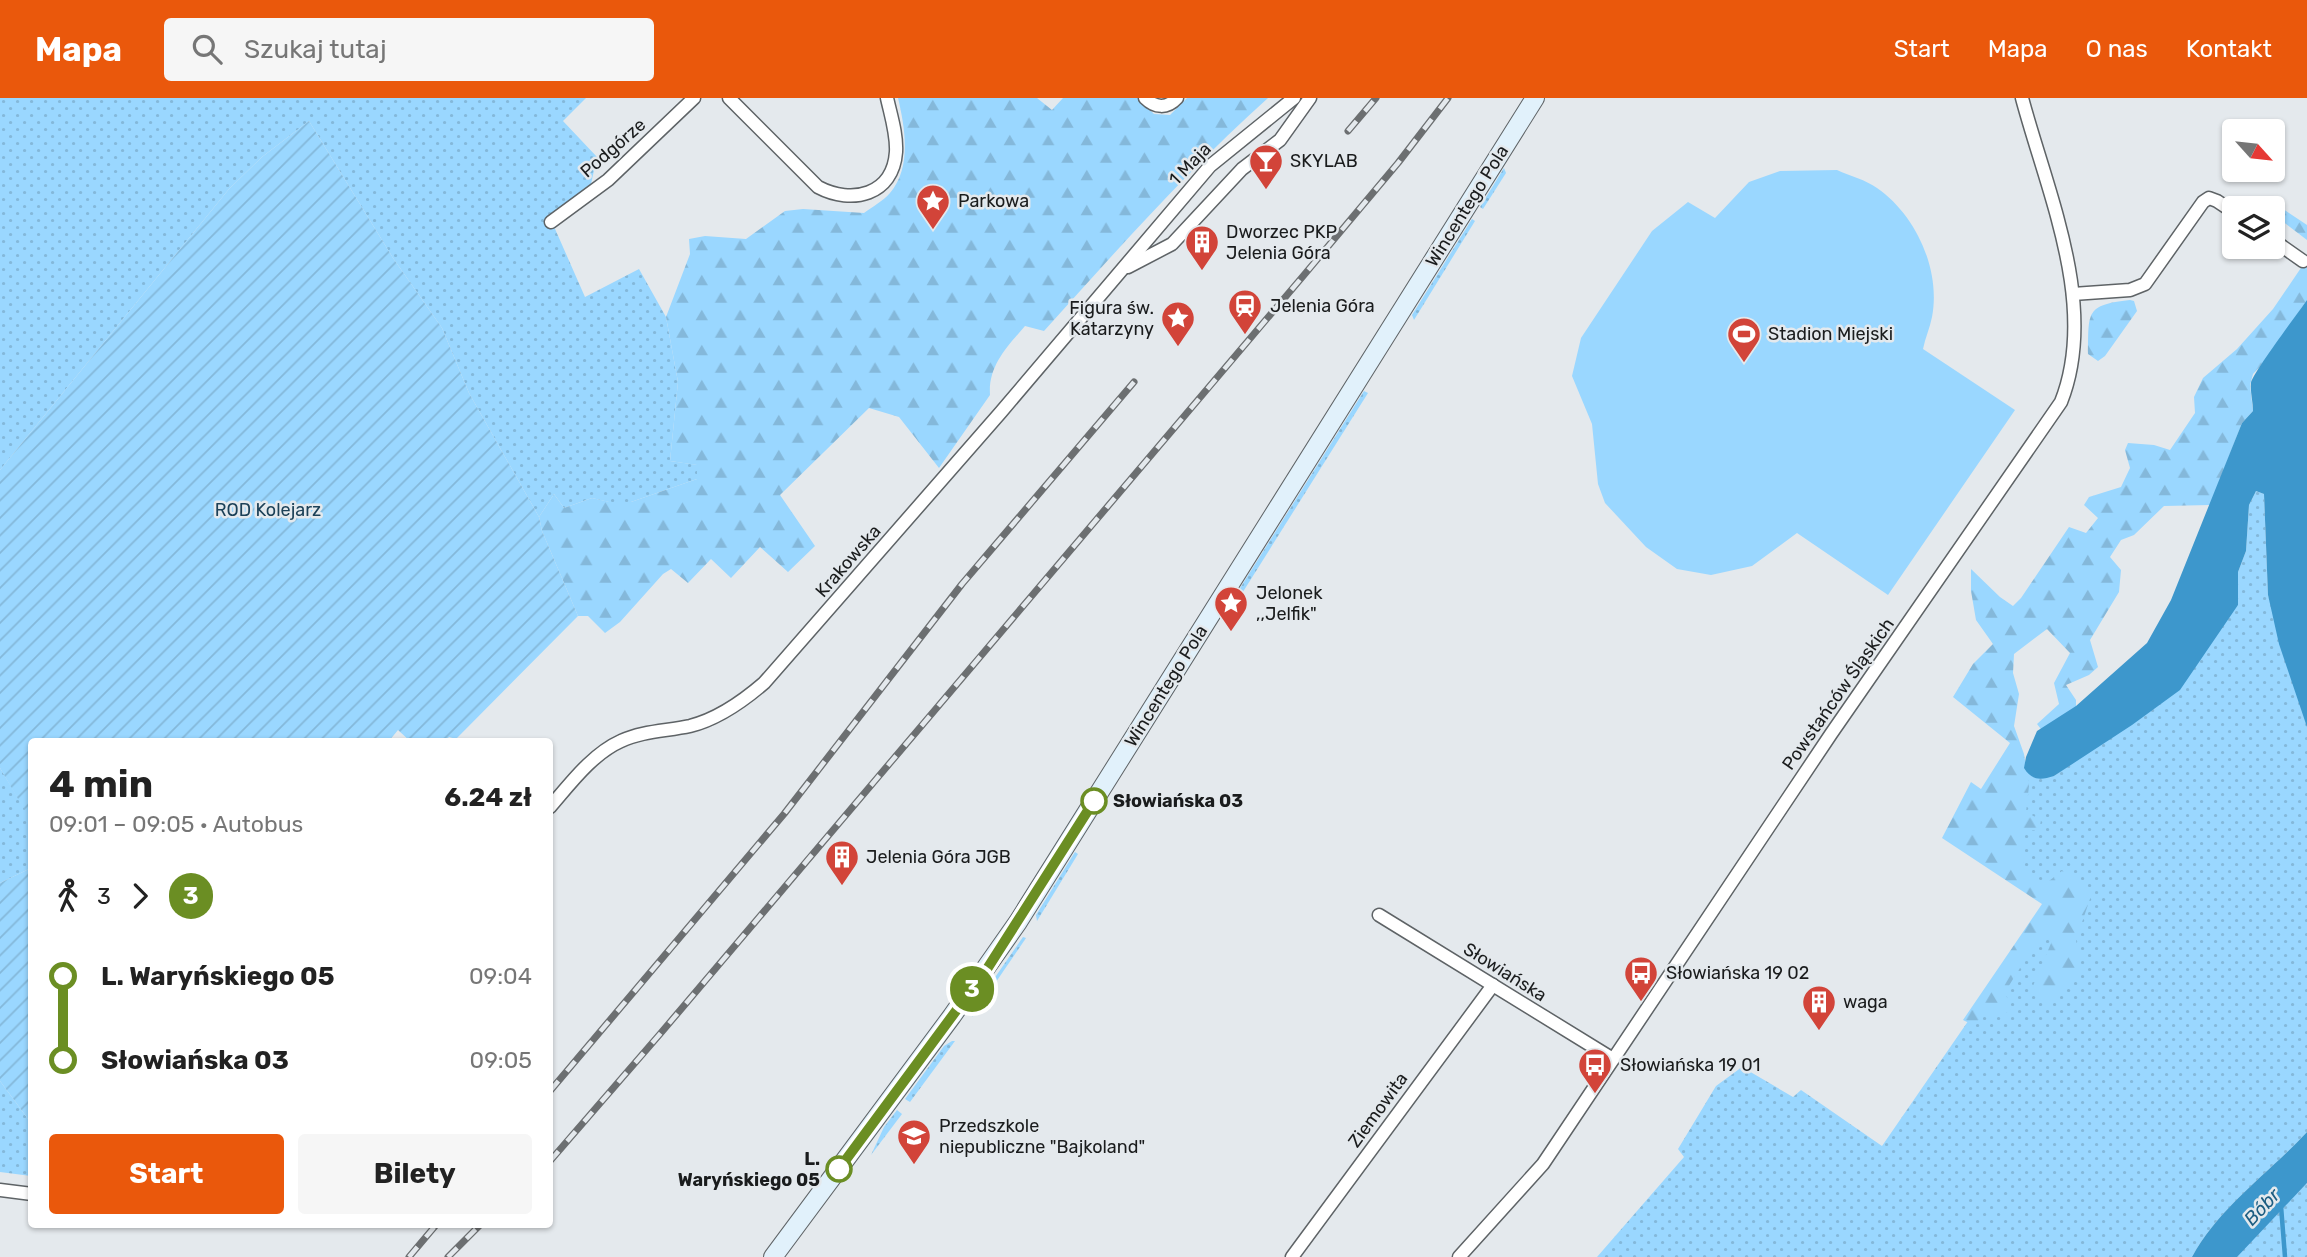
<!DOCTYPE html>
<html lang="pl">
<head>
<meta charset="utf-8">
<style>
	body { margin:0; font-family:Rubik,sans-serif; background:#f6f6f6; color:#222; height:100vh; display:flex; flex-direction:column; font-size:26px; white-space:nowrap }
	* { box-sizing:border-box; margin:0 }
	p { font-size:23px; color:#767676 }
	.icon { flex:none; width:38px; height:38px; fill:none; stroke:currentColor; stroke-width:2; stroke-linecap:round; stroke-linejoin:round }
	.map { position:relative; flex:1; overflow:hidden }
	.details { position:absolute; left:28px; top:640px; width:525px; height:490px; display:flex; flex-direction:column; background:#fff; border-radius:7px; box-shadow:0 2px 5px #0004 }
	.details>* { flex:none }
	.badge { padding:0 14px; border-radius:23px; font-size:24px; line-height:46px }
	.needle { width:46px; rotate:117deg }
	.tools { position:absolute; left:2222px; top:21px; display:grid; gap:14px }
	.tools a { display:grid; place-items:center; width:63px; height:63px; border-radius:7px; background:#fff; box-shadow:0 2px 5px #0004; font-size:35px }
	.map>.badge { position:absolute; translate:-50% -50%; box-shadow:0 0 0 4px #fff }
	.legs { display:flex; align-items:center; gap:10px; height:77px; padding:0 21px; font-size:23px }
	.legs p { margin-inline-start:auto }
	.overview { display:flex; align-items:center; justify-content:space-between; height:119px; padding:0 21px }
	h1 { font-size:38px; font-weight:700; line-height:52px }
	.action { display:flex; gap:14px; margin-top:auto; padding:14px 21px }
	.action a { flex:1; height:80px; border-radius:7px; background:#ea580c; color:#fff; font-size:28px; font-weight:700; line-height:80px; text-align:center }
	.action a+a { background:#f6f6f6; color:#222 }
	ul { padding:0 21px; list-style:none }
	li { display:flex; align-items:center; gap:24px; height:84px; font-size:26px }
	li i { display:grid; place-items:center; width:10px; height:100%; margin:0 9px; background:currentColor }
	li i::after { content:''; width:18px; height:18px; margin:-9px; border:5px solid; border-radius:50%; background:#fff }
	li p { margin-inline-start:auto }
	li:first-child i { background:linear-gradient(#0000 50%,currentColor 0) }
	li:last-child i { background:linear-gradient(currentColor 50%,#0000 0) }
	header { display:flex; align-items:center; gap:42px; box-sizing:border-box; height:98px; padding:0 35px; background:#ea580c; color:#fff }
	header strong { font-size:33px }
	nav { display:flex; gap:38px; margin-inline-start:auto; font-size:24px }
	.search { width:490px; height:63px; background:#f6f6f6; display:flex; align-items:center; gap:18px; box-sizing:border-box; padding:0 24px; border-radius:7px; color:#767676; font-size:26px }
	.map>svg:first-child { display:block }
	.grass { fill:url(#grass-dots) }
	.forest { fill:url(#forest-firs) }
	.garden { fill:url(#garden-furrows) }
	.pitch { fill:#9ad7ff }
	.water { fill:#3d97cc }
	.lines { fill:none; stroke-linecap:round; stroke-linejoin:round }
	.stream { stroke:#3d97cc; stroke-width:4.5 }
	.street-casing { stroke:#5e6366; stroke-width:15 }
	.secondary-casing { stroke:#5e6366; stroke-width:20 }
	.street { stroke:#fff; stroke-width:12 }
	.secondary { stroke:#e1f1fb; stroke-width:18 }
	.rail-casing { stroke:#6c6f71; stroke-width:7 }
	.rail { stroke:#e4e9ed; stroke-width:4.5; stroke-dasharray:13; stroke-linecap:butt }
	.line-1-casing { stroke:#fff; stroke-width:16 }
	.line-1 { stroke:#6b8e23; stroke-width:10 }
	.stop-1-dot { fill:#fff; stroke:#6b8e23; stroke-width:3.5 }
	.labels { text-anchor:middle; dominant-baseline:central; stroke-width:5; stroke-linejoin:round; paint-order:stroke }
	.street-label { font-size:18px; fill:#1a1c1d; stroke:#e4e9ed }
	.poi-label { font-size:18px; fill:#1a1c1d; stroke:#e4e9ed; text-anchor:start }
	.park-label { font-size:18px; fill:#1c4158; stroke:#e4e9ed }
	.stop-label { font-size:18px; font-weight:bold; fill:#1a1c1d; stroke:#e4e9ed; text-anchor:start }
	.water-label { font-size:19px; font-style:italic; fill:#1c5d82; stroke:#e4e9ed }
</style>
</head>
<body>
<header>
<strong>Mapa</strong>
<div class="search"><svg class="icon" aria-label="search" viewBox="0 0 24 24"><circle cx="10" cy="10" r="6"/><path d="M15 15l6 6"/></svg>Szukaj tutaj</div>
<nav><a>Start</a><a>Mapa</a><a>O nas</a><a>Kontakt</a></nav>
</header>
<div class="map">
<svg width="2307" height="1159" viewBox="0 0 2307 1159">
	<defs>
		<pattern id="grass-dots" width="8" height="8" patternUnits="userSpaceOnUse" patternTransform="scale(1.75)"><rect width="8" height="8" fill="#9ad7ff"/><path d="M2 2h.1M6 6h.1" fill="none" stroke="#84b8da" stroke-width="1.8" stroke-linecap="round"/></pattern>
		<pattern id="forest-firs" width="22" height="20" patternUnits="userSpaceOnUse" patternTransform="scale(1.75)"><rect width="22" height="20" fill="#9ad7ff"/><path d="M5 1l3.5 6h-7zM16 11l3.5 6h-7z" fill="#84b8da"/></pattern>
		<pattern id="garden-furrows" width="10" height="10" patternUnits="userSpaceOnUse" patternTransform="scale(1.75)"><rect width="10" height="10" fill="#9ad7ff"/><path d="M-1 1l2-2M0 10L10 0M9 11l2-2" fill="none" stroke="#84b8da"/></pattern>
	</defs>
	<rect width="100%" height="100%" fill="#e4e9ed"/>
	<g class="grass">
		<polygon points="0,0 586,0 563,23 597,59 589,95 552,124 585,199 639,171 666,219 678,284 670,363 698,367 697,381 631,404 609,404 592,400 564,410 554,396 539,419 469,295 442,230 393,160 309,23 262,59 229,91 0,372"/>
		<polygon points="1504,70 1506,75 1483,111 1480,109"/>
		<polygon points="1472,121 1475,123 1414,222 1412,217"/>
		<polygon points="1364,293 1368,295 1229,516 1225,514"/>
		<path d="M2256,393l8,3 4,101 39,123v414c-38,41 -88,75 -115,125h-595l87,-100 -6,-8 38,-63 26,-19 51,30 8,-7 81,56 171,-248 -36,-30 7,-100 30,8 20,-14 164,-157v-33l8,-21 3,-46z"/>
		<polygon points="0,670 32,723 31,770 0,785"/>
		<polygon points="1075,754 1078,756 1037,823 1036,817"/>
		<polygon points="1023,839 1026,840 972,919 973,911"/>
		<polygon points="952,943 955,943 910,1004 905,1001 944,948"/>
		<polygon points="0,983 31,1025 31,1078 0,1074"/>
		<polygon points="897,1012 902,1016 871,1057 884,1029"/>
		<polygon points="2307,1085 2307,1159 2237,1159 2241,1153"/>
	</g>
	<g class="forest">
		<path d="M898,0h139l15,12 11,-12h75l16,16 16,1 17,-17h81c-80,72 -152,153 -224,233l-19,-5c-18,21 -37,40 -35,69l-51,73 -40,-51 -30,-9 -89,87 35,51 -27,26 -28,-25 -29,31 -20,-19 -23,24 -17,-14 -8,5 -43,48 -15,11 -17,-17h-10l-36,-85 -3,-14 15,-23 10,14 28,-10 18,4h21l66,-23v-14l-27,-4 8,-79 -12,-65 24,-63 -1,-15 16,-3 41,3 39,-28 18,-2 61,4c8,-6 19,-12 26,-20 22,-26 15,-65 8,-95z"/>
		<polygon points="2277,107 2307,127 2307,142 2273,116 2273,111"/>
		<polygon points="2307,161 2307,202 2266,262 2253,276 2250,287 2253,313 2242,325 2210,407 2164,408 2134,437 2121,442 2110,459 2121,472 2119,494 2090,542 2098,569 2089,577 2066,587 2076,602 2076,613 2044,635 2037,626 2059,606 2054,585 2070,555 2047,531 2014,556 2013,575 2019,596 2014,628 2024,656 2029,688 2026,714 2041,722 2039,733 2022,731 2025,747 2023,769 2045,786 2062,773 2092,795 2076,842 2081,874 2055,902 2043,902 2033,888 2052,843 2040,838 2005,894 2011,911 2004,917 1985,917 1973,927 1963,922 2042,806 1942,740 1971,684 1981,691 2010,645 1953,599 1973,566 1993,546 1976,522 1971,493 1971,471 2000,499 2013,508 2021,500 2069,429 2086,435 2098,420 2084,407 2089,399 2121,389 2130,370 2125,352 2128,345 2154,347 2170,352 2195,315 2194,299 2203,280 2237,251 2273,211"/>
		<path d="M2130,202l4,1 3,10 -32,45 -7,5 -10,-7c1,-42 -3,-49 42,-54z"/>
	</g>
	<g class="garden">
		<polygon points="309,23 393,160 442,230 469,295 539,419 542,433 578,518 456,641 449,639 444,644 411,644 398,632 388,644 32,644 31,723 0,670 0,372 229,91 262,59"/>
		<polygon points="31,770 31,1025 0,983 0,785"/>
	</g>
	<path class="pitch" d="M1837,72c13,6 29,10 40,18 39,27 64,82 55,129 -2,11 -7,21 -9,32l92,61 -127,185 -91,-62 -45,33 -41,9 -34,-6 -31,-22 -41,-44 -7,-19 -6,-60 -20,-48 9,-38 71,-107 36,-29 27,16 34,-36 31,-11z"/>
	<g class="water">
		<path d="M2307,202v427l-28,-83 -11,-49 -4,-101 -8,-3 -7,14 -3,46 -8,21v33l-58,85 -48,35 -78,51c-13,4 -22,5 -30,-8l2,-11 11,-26 39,-25 71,-63 24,-43 71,-177 11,-12c0,-9 -3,-20 -2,-28 1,-9 47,-70 56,-83z"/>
		<path d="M2307,1034v51l-70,74h-45c27,-50 77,-84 115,-125z"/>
	</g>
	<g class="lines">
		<polyline class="stream" points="2281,1108 2285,1159"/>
		<g class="street-casing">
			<g id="street">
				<path d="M729,0l89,89c34,18 75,8 78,-35 1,-18 -5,-36 -9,-54"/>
				<path d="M1145,0c10,10 22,11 32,0"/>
				<polyline points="551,124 608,82 694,0"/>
				<polyline points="2273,142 2303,163"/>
				<polyline points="1128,169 1172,146 1242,71 1280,42 1310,0"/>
				<polyline points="2073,196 2130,192 2145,186 2203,104 2209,100 2217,103 2235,115"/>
				<path d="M550,709c20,-23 42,-53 71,-66 21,-10 46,-10 69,-15 28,-7 52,-24 74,-43l237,-271 209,-246 84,-68"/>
				<polyline points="1379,817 1613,961"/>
				<polyline points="0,1092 32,1096"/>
				<polyline points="1292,1159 1493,887"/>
				<path d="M1459,1159l84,-93 288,-430 230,-332c38,-96 -14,-210 -39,-304"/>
			</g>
		</g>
		<g class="secondary-casing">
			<polyline id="secondary" points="773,1159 952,918 1018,824 1535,0"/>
		</g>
		<use href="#street" class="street"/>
		<use href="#secondary" class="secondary"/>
		<g class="rail-casing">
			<g id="rail">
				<polyline points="1348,33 1376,0"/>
				<polyline points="550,993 784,716 962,486 1134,284"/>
				<polyline points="550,1063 660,936 1304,177 1398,65 1448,0"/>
				<polyline points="409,1159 436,1127"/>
				<polyline points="448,1159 480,1127"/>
			</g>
		</g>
		<use href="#rail" class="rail"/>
	</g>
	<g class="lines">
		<g class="line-1-casing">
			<polyline id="line-1" points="839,1071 987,871 1094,703"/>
		</g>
		<use href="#line-1" class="line-1"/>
	</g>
	<defs>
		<g id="bar-pin" transform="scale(1.75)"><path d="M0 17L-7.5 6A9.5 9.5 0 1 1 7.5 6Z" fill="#d24439" stroke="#e4e9ed"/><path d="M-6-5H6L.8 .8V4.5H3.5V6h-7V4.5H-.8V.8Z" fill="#fff"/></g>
		<g id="sight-pin" transform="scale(1.75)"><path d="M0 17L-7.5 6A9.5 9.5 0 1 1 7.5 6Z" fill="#d24439" stroke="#e4e9ed"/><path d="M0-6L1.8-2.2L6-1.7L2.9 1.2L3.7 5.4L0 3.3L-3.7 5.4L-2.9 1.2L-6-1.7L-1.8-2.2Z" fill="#fff"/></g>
		<g id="building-pin" transform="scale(1.75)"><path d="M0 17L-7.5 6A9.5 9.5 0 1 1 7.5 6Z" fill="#d24439" stroke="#e4e9ed"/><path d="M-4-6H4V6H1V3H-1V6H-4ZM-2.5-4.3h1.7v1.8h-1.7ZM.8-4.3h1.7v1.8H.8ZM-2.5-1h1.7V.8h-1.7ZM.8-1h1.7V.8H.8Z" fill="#fff"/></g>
		<g id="station-pin" transform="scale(1.75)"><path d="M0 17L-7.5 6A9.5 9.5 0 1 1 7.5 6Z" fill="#d24439" stroke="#e4e9ed"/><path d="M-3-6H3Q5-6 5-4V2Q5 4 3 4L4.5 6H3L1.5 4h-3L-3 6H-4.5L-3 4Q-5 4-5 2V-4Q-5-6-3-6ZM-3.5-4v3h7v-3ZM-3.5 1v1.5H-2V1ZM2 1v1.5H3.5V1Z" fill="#fff"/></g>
		<g id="stadium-pin" transform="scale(1.75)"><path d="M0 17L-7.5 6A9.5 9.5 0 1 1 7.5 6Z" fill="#d24439" stroke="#e4e9ed"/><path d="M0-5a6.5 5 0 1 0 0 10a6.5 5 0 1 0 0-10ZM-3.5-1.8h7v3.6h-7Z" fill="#fff"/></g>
		<g id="bus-pin" transform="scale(1.75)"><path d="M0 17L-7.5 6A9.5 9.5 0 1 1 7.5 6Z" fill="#d24439" stroke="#e4e9ed"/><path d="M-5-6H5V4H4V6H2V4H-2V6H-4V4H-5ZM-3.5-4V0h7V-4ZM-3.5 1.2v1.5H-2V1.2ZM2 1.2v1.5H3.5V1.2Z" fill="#fff"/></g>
		<g id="school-pin" transform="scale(1.75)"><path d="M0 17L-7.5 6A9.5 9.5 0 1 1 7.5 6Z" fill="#d24439" stroke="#e4e9ed"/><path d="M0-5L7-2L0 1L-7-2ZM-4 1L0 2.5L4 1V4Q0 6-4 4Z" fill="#fff"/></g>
	</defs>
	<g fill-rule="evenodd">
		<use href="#bar-pin" x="1266" y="63"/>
		<use href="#sight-pin" x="933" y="103"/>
		<use href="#building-pin" x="1202" y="144"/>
		<use href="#station-pin" x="1245" y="208"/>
		<use href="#sight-pin" x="1178" y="220"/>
		<use href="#stadium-pin" x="1744" y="236"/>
		<use href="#sight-pin" x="1231" y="505"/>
		<use href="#building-pin" x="842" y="759"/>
		<use href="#bus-pin" x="1641" y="875"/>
		<use href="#building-pin" x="1819" y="904"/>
		<use href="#bus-pin" x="1595" y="967"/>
		<use href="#school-pin" x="914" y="1038"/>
	</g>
	<g class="stop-1-dot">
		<circle cx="1094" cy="703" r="12"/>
		<circle cx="839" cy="1071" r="12"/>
	</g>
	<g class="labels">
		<g class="street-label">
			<text transform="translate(613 50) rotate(-41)">Podgórze</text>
			<text transform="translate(1190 66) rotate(-46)">1 Maja</text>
			<text transform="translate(1467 108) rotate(-58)">Wincentego Pola</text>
			<text transform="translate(848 463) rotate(-49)">Krakowska</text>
			<text transform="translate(1166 588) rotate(-58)">Wincentego Pola</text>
			<text transform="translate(1838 596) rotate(-55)">Powstańców Śląskich</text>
			<text transform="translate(1505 874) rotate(32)">Słowiańska</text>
			<text transform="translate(1378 1012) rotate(-54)">Ziemowita</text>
		</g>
		<g class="poi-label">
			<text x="1290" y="63">SKYLAB</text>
			<text x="958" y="103">Parkowa</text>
			<text x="1226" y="134">Dworzec PKP<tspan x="1226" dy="21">Jelenia Góra</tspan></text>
			<text x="1270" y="208">Jelenia Góra</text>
			<text x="1154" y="210" text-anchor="end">Figura św.<tspan x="1154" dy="21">Katarzyny</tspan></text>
			<text x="1768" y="236">Stadion Miejski</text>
			<text x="1256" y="495">Jelonek<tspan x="1256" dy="21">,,Jelfik"</tspan></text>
			<text x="866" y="759">Jelenia Góra JGB</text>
			<text x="1666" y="875">Słowiańska 19 02</text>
			<text x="1843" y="904">waga</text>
			<text x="1620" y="967">Słowiańska 19 01</text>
			<text x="939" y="1028">Przedszkole<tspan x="939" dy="21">niepubliczne "Bajkoland"</tspan></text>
		</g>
		<g class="park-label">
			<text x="268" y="412">ROD Kolejarz</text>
		</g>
		<g class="stop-label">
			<text x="1113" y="703">Słowiańska 03</text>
			<text x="820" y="1061" text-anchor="end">L.<tspan x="820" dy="21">Waryńskiego 05</tspan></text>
		</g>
		<g class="water-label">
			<text transform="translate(2262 1109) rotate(-47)">Bóbr</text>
		</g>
	</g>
</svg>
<div class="tools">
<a><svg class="needle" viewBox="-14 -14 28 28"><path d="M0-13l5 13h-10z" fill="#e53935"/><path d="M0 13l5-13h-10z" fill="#767676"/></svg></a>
<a><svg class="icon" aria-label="layers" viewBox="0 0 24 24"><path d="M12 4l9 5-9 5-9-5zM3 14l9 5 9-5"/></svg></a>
</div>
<b class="badge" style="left:972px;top:891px;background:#6b8e23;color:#fff">3</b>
<section class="details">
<div class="overview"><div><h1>4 min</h1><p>09:01 – 09:05 · Autobus</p></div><b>6.24 zł</b></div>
<div class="legs"><svg class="icon" aria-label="walk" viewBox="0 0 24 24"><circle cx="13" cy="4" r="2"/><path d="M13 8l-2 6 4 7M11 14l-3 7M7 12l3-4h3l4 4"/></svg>3<svg class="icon" aria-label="forward" viewBox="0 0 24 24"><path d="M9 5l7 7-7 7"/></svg><b class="badge" style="background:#6b8e23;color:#fff">3</b></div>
<ul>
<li><i style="color:#6b8e23"></i><b>L. Waryńskiego 05</b><p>09:04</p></li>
<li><i style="color:#6b8e23"></i><b>Słowiańska 03</b><p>09:05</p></li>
</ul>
<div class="action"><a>Start</a><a>Bilety</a></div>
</section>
</div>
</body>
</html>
